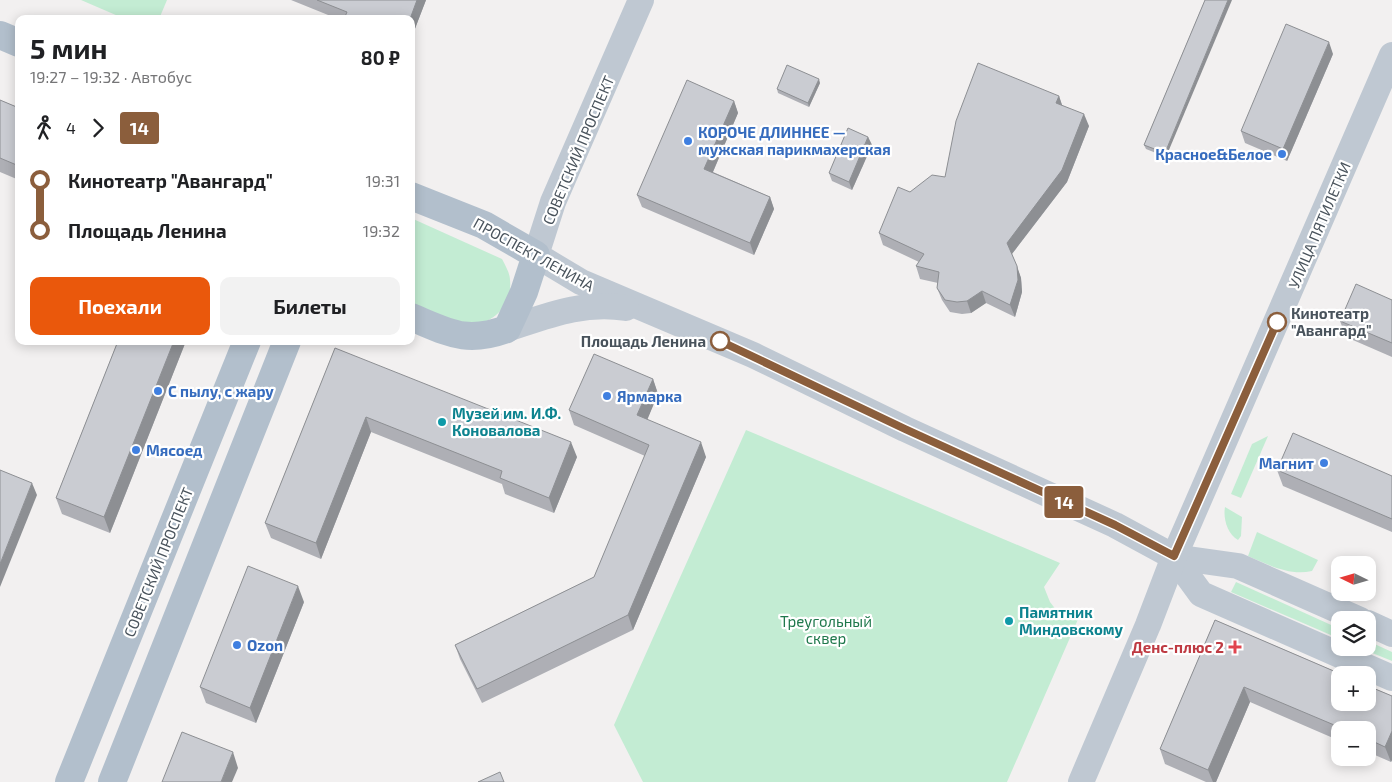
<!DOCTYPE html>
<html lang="ru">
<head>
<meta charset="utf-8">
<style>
	body { margin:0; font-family:"Exo 2",sans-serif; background:#f2f2f2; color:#202124; height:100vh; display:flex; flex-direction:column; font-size:19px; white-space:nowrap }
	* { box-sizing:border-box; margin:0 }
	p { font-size:16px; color:#757577 }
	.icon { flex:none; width:28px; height:28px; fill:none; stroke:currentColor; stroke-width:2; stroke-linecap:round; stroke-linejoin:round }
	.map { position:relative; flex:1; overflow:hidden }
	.panel { position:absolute; left:15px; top:15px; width:400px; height:330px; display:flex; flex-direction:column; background:#fff; border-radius:10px; box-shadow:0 2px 12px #0003 }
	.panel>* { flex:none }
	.badge { padding:0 10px; border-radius:4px; font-size:18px; line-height:32px }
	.needle { width:32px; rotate:275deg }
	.buttons { position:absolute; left:1331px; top:556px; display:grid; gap:10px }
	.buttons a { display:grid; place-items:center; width:45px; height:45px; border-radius:10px; background:#fff; box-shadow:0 2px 12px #0003; font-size:25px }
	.map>.badge { position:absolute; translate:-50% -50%; box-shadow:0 0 0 2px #fff }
	.legs { display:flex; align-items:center; gap:8px; height:55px; padding:0 15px; font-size:16px }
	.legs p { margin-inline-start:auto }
	.summary { display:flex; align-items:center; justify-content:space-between; height:85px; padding:0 15px }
	h1 { font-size:28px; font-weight:700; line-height:38px }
	.button { display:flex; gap:10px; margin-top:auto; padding:10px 15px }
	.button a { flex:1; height:58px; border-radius:10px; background:#ea580c; color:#fff; font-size:20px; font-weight:700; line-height:58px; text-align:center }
	.button a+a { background:#f2f2f2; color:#202124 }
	ul { padding:0 15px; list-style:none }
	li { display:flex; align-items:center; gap:18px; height:50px; font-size:19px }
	li i { display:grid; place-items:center; width:8px; height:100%; margin:0 6px; background:currentColor }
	li i::after { content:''; width:12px; height:12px; margin:-6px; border:4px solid; border-radius:50%; background:#fff }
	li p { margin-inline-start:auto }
	li:first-child i { background:linear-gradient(#0000 50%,currentColor 0) }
	li:last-child i { background:linear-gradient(currentColor 50%,#0000 0) }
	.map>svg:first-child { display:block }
	.green { fill:#c3ecd3 }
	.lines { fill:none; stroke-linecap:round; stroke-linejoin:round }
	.secondary { stroke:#bfc8d2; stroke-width:26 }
	.primary { stroke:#b2bfcc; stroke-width:28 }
	.wall { fill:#aeafb5 }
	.shaded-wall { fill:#8d8f93 }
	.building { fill:#caccd2; stroke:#8d8f93 }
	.line-1-casing { stroke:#fff; stroke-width:11 }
	.line-1 { stroke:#8b5e3c; stroke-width:8 }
	.shop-dot { fill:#3f7fe0; stroke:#fff; stroke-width:2 }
	.stop-1-dot { fill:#fff; stroke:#8b5e3c; stroke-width:2.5 }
	.culture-dot { fill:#0f9aa8; stroke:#fff; stroke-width:2 }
	.health-dot { fill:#e0444e; stroke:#fff; stroke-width:2 }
	.labels { text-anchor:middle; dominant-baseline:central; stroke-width:4.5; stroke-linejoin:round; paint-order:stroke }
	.shop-label { font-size:15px; font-weight:bold; fill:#366cbe; stroke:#fff; text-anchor:start }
	.street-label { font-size:15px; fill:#49535c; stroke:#fff }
	.stop-label { font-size:15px; font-weight:bold; fill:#49535c; stroke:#fff; text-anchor:start }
	.culture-label { font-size:15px; font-weight:bold; fill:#0d838f; stroke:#fff; text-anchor:start }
	.park-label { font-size:15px; fill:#1f784c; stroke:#fff }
	.health-label { font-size:15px; font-weight:bold; fill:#be3a42; stroke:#fff; text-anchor:end }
</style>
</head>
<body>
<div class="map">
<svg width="1392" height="782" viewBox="0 0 1392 782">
	<rect width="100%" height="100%" fill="#f2f0f0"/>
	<g class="green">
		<polygon points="81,0 167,0 159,19 125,19"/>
		<path d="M411,218l91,41c3,6 8,14 8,21 3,28 -21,48 -49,45 -14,-2 -36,-15 -50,-21z"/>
		<polygon points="746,430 1060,563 1044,587 1050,602 1060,615 1079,617 1007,782 643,782 614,725"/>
		<polygon points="1268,436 1241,498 1231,494 1252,444"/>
		<path d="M1225,507l17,10 -1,19 -3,4c-11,-6 -15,-22 -13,-33z"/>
		<path d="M1257,532l61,28 -6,11c-23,5 -43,-6 -64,-15z"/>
		<polygon points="1236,582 1340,629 1340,639 1231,592"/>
		<polygon points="1368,641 1392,652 1392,661 1360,648 1368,648"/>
	</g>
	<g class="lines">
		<g class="secondary">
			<polyline points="641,0 553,202 536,255 581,282 753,355 905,429 1115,525 1174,557 1238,566 1360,620"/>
			<path d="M507,329c40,-13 76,-28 119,-21"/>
			<polyline points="1174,557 1201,594 1392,678"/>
			<polyline points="1368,623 1392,634"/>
			<polyline points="1081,782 1148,625 1174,557 1392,55"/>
		</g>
		<g class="primary">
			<polyline points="0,35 19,43"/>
			<path d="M411,196l73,29 52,30 -12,37 -17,37c-41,15 -57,4 -96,-12"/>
			<polyline points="69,782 247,341"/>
			<polyline points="112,782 287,341"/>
		</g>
	</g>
	<g class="wall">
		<polygon points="291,0 426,0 411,39 411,19 338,19"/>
		<polygon points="1205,0 1166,157 1146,149 1144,145"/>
		<polygon points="1333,54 1287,161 1245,143 1241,131"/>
		<polygon points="820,83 809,107 778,93 777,89"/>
		<polygon points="1059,96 1062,105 1089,126 1067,182 1012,254 1021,278 1022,292 1015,317 986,303 971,313 962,314 950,312 942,300 937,288 938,283 920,279 916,266 919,262 883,245 879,233 910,192 945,177"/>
		<polygon points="0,100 19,108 19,180 0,172"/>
		<polygon points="734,101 738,113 713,172 770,197 774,209 754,255 642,207 637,195"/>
		<polygon points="868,137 872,145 852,190 832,181 829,173"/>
		<polygon points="1392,300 1392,357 1346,337 1340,321"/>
		<polygon points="118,341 186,341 110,533 62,514 56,498"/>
		<polygon points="335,348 577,457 554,513 505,494 502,484 371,432 321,559 271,538 265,523"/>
		<polygon points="653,379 658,394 647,419 706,457 633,630 482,703 460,659 455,645 594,577 645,456 574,425 569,410"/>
		<polygon points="1277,470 1392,476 1392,532 1283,486"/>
		<polygon points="304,602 256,723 206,703 200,687"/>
		<polygon points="1215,620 1392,696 1392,760 1391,762 1368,752 1368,730 1340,730 1340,741 1250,702 1216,782 1206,782 1165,764 1160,749"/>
	</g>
	<g class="shaded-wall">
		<polygon points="417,0 426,0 411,39 411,19 410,19"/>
		<polygon points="1228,0 1232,0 1166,157 1165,153"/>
		<polygon points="1329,42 1333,54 1287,161 1283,149"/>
		<polygon points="819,79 820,83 809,107 808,103"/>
		<polygon points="1059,96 1063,108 1056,103"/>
		<polygon points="734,101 738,113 709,181 704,169"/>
		<polygon points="1084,114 1089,126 1067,182 1011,255 1007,243"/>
		<polygon points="868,137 872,145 852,190 849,182"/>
		<polygon points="770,197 774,209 754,255 750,243"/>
		<polygon points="1017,266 1021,278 1022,292 1015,317 1010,305"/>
		<polygon points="982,291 986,303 971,313 967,301"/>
		<polygon points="174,341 186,341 110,533 104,517"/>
		<polygon points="653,379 658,394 643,430 637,415"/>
		<polygon points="366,417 371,432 321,559 316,543"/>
		<polygon points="571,442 577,457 554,513 549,498"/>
		<polygon points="701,442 706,457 633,630 628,615"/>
		<polygon points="32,483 37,495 0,587 0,564"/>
		<polygon points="298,586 304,602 256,723 250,708"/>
		<polygon points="1244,687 1250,702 1216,782 1213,782 1208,770"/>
		<polygon points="1392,731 1392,760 1391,762 1385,747"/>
		<polygon points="233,752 238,768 232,782 221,782"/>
	</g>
	<g class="building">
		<polygon points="317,0 417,0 410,19 344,19 347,12"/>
		<polygon points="1205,0 1228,0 1165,153 1144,145"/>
		<polygon points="1286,24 1329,42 1283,149 1241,131"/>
		<polygon points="978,63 1059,96 1056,103 1084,114 1062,170 1007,243 1017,266 1018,280 1010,305 982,291 967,301 957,302 945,300 937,288 939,272 916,266 924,254 879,233 898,187 910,192 932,175 945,177 956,121"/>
		<polygon points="787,65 819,79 808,103 777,89"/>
		<polygon points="687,80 734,101 704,169 770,197 750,243 637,195"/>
		<polygon points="0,100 19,108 19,166 0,158"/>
		<polygon points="848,128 868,137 849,182 829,173"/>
		<polygon points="1356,284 1392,300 1392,343 1340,321"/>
		<polygon points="118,341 174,341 104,517 56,498"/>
		<polygon points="335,348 571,442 549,498 500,478 502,471 366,417 316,543 265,523"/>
		<polygon points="594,354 653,379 637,415 701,442 628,615 477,689 455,645 594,577 649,445 569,410"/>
		<polygon points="1293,433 1392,476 1392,519 1277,470"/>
		<polygon points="0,470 32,483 0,564"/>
		<polygon points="248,566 298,586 250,708 200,687"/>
		<polygon points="1215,620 1343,675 1340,675 1340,702 1368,702 1368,686 1392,696 1392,731 1385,747 1368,739 1368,730 1346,730 1244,687 1208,770 1160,749"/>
		<polygon points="182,732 233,752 221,782 162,782"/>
		<polygon points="500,772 504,782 478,782"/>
	</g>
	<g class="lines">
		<g class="line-1-casing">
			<polyline id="line-1" points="720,341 905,429 1115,525 1174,556 1277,322"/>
		</g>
		<use href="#line-1" class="line-1"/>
	</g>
	<g class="shop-dot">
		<circle cx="688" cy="141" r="5"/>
		<circle cx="1282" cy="154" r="5"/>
		<circle cx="158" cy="391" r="5"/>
		<circle cx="607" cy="396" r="5"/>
		<circle cx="136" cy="450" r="5"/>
		<circle cx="1324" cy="463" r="5"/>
		<circle cx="237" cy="645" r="5"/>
	</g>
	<g class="stop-1-dot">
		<circle cx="1277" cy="322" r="9"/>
		<circle cx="720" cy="341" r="9"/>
	</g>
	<g class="culture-dot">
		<circle cx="442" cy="422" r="5"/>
		<circle cx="1009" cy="621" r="5"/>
	</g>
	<path class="health-dot" d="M1232.5 639.5h5v5h5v5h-5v5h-5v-5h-5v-5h5z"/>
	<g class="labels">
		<g class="shop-label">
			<text x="698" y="132">КОРОЧЕ ДЛИННЕЕ —<tspan x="698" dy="17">мужская парикмахерская</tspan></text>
			<text x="1272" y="154" text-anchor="end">Красное&amp;Белое</text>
			<text x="168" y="391">С пылу, с жару</text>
			<text x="617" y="396">Ярмарка</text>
			<text x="146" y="450">Мясоед</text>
			<text x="1314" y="463" text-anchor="end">Магнит</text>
			<text x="247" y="645">Ozon</text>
		</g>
		<g class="street-label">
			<text transform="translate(578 150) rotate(-67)">СОВЕТСКИЙ ПРОСПЕКТ</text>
			<text transform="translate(1319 225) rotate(-67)">УЛИЦА ПЯТИЛЕТКИ</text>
			<text transform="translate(534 254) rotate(29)">ПРОСПЕКТ ЛЕНИНА</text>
			<text transform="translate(158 562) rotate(-68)">СОВЕТСКИЙ ПРОСПЕКТ</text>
		</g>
		<g class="stop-label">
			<text x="1291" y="313">Кинотеатр<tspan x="1291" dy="17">"Авангард"</tspan></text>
			<text x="706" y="341" text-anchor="end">Площадь Ленина</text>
		</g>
		<g class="culture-label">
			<text x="452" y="413">Музей им. И.Ф.<tspan x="452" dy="17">Коновалова</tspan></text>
			<text x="1019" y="612">Памятник<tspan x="1019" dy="17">Миндовскому</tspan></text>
		</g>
		<g class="park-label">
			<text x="826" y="621">Треугольный<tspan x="826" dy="17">сквер</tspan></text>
		</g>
		<g class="health-label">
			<text x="1224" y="647">Денс-плюс 2</text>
		</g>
	</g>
</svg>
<div class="buttons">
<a><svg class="needle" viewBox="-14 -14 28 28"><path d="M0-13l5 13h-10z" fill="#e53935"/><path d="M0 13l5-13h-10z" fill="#757577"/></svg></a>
<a><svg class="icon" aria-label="layers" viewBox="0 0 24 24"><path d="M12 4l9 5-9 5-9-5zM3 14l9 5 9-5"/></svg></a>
<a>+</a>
<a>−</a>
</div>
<b class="badge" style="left:1064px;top:502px;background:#8b5e3c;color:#fff">14</b>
<section class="panel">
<div class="summary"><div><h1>5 мин</h1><p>19:27 – 19:32 · Автобус</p></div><b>80 ₽</b></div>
<div class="legs"><svg class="icon" aria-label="walk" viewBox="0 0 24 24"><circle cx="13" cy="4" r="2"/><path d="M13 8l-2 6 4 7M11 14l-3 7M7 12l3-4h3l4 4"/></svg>4<svg class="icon" aria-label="forward" viewBox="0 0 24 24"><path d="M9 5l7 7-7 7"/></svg><b class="badge" style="background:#8b5e3c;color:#fff">14</b></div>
<ul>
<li><i style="color:#8b5e3c"></i><b>Кинотеатр &quot;Авангард&quot;</b><p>19:31</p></li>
<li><i style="color:#8b5e3c"></i><b>Площадь Ленина</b><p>19:32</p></li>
</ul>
<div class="button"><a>Поехали</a><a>Билеты</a></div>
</section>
</div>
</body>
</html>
